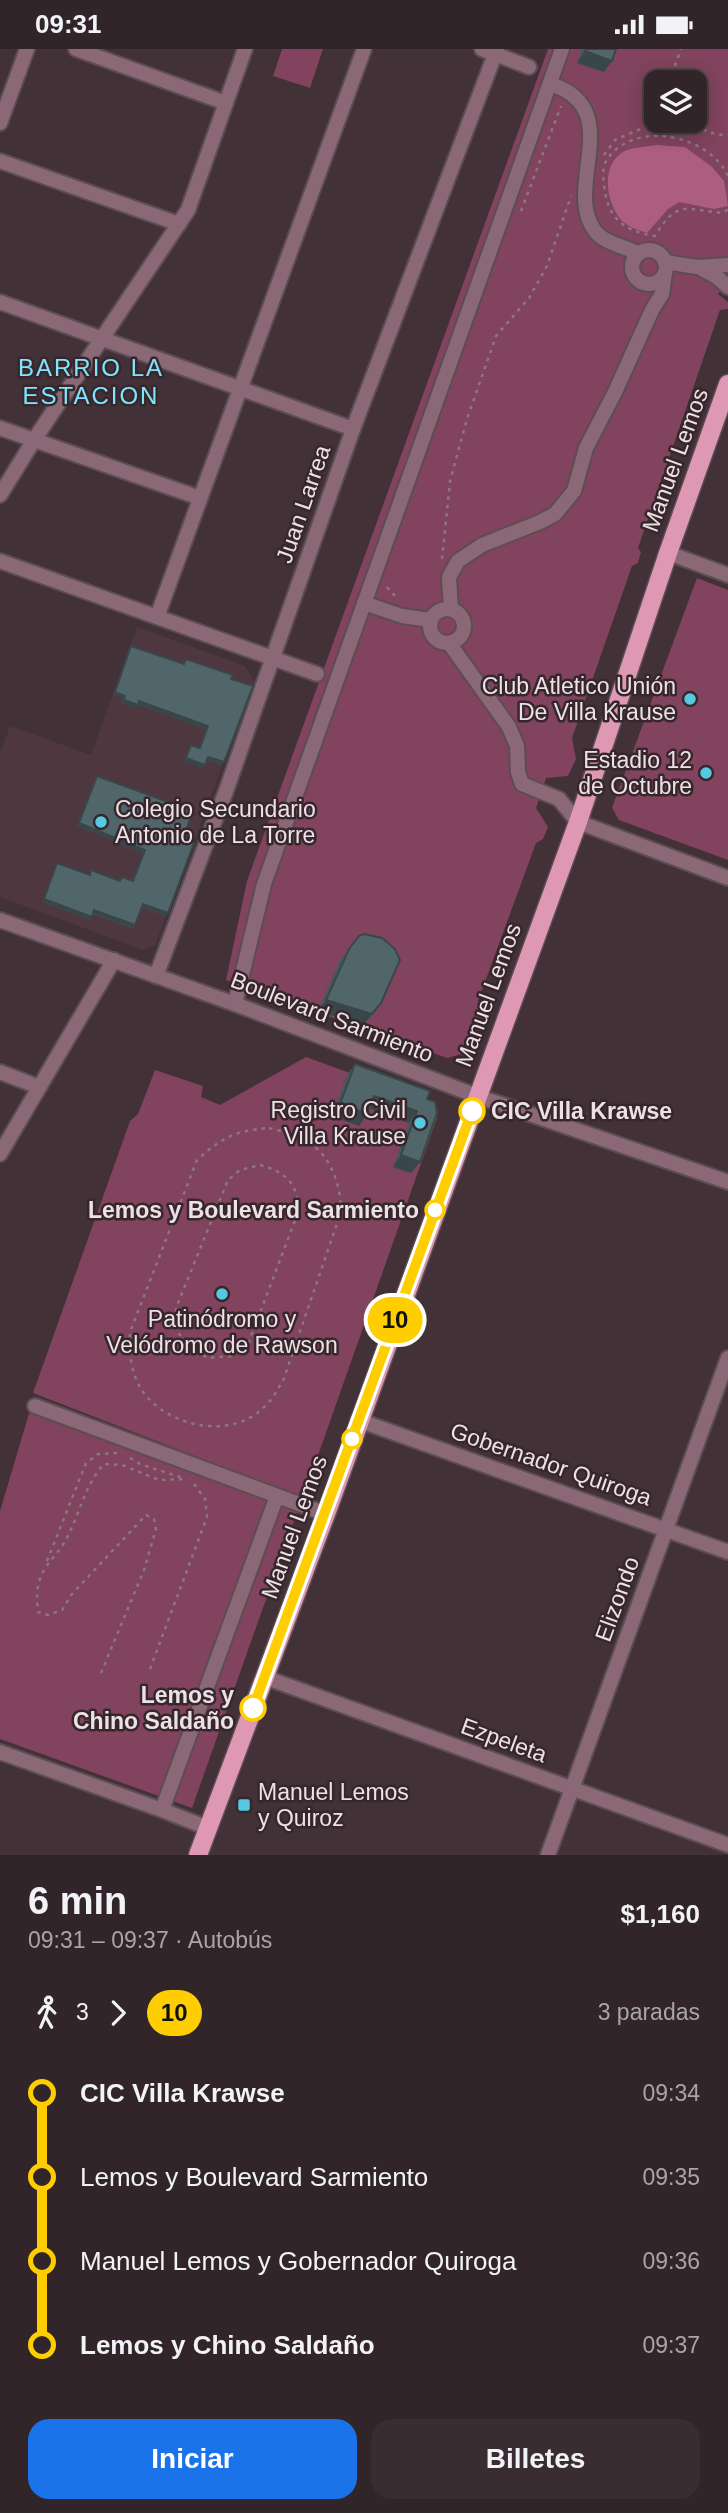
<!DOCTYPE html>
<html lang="es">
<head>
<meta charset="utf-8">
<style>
	body { margin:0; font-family:Arial,sans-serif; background:#3a2d31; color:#f1f3f6; height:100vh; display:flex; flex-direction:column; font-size:26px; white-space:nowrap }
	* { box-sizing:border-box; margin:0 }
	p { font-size:23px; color:#a8a5a8 }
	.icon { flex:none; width:38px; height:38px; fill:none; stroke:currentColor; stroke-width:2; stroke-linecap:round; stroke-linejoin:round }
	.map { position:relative; height:1806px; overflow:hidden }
	.panel { display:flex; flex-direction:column; background:#322529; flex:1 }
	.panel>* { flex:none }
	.badge { padding:0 14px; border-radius:23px; font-size:24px; line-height:46px }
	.controls { position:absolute; left:644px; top:21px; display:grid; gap:14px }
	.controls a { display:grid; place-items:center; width:63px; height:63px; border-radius:14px; background:#322529; box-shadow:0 4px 18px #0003,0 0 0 2px #4d4246; font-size:35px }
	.map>.badge { position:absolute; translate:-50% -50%; box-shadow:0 0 0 4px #fff }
	.legs { display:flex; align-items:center; gap:10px; height:77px; padding:0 28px; font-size:23px }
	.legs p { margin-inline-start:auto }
	.head { display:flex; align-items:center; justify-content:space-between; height:119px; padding:0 28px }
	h1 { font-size:38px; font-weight:800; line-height:52px }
	.cta { display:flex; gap:14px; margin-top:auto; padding:14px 28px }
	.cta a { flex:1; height:80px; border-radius:21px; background:#1a73e8; color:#fff; font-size:28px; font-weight:800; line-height:80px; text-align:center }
	.cta a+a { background:#3a2d31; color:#f1f3f6 }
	ul { padding:0 28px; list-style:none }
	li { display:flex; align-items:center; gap:24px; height:84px; font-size:26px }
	li i { display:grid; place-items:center; width:10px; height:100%; margin:0 9px; background:currentColor }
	li i::after { content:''; width:18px; height:18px; margin:-9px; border:5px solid; border-radius:50%; background:#322529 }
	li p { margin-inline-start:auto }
	li:first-child i { background:linear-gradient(#0000 50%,currentColor 0) }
	li:last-child i { background:linear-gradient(currentColor 50%,#0000 0) }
	.status { display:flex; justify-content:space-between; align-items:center; height:49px; padding:0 35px; background:#322529; direction:ltr }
	.status svg { height:19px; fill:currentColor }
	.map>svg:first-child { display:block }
	.built { fill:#4f3740 }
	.green { fill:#81435d; fill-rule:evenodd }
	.water { fill:#ac5e7f }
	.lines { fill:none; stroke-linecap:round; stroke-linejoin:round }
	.minor-casing { stroke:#5d4d53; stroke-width:18 }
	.major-casing { stroke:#5d4d53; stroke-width:21 }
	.path { stroke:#88797e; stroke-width:2.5; stroke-dasharray:3.5 5; stroke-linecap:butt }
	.minor { stroke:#8b6876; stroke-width:14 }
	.major { stroke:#df98b4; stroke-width:18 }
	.wall { fill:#46585c }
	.shaded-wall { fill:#39474b }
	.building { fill:#51666b; stroke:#39474b; stroke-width:2 }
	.line-1-casing { stroke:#fff; stroke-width:16 }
	.line-1 { stroke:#ffce00; stroke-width:10 }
	.poi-dot { fill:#56c9e1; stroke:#37272d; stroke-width:2.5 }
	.stop-1-dot { fill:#fff; stroke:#ffce00; stroke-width:3.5 }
	.labels { text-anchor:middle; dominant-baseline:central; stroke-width:5; stroke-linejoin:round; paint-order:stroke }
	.street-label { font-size:23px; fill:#ece1e5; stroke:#37272d }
	.poi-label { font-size:23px; fill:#ece1e5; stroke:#37272d; text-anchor:end }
	.stop-label { font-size:23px; font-weight:bold; fill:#ece1e5; stroke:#37272d; text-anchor:end }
	.neighbourhood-label { font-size:24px; letter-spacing:2px; fill:#7fe5fc; stroke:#37272d }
</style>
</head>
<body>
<div class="status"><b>09:31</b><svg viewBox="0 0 49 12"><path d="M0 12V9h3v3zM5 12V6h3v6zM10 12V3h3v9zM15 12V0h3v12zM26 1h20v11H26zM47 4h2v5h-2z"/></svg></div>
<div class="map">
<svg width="728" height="1806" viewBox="0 0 728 1806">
	<rect width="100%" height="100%" fill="#423137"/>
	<polygon class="built" points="137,578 245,617 254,632 155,896 143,901 0,848 0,705 10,677 91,706"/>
	<g class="green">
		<polygon points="282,0 323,0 310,39 273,27"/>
		<path d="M548,0h180v233l-10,12 10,8v7l-8,1 -82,238 3,4 -3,11 -6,3 -60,172 4,21 -8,17 -22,2 -10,30 12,19 -5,12 -7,4 -58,158 6,16 -5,14 -13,6 -5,17 -14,4 -221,-78 21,-99zM656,33h39v39h-39z"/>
		<polygon points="697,529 728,541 728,811 619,771 612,759"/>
		<polygon points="306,1008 429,1053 437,1069 303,1449 33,1344 130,1072 138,1065 155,1021 203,1037 201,1048 220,1056"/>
		<polygon points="30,1361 297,1463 192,1759 0,1690 0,1462"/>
	</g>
	<path class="water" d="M656,96l29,2 27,20 12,14 4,25 -14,3 -35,-7 -11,7 -21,24c-9,-3 -18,-6 -25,-12 -16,-18 -22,-55 1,-69 9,-5 23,-5 33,-7z"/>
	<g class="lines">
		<g class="minor-casing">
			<g id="minor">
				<polyline points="76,0 226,54"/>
				<polyline points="482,0 529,18"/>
				<path d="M550,35c78,24 12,104 45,147 9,12 30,16 43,22"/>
				<polyline points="0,74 27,0"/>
				<polyline points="0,112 179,175"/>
				<circle cx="649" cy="218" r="17"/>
				<polyline points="665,213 697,218 728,216"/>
				<polyline points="702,220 717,228 728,238"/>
				<polyline points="0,253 353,380"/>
				<polyline points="0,379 200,449"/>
				<polyline points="0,446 34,391 188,161 245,0"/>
				<polyline points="668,504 728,526"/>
				<polyline points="0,512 317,625"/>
				<polyline points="364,554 402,567 430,571"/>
				<circle cx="447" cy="577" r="17"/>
				<polyline points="451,560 449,528 458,512 482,496 540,473 555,465 574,442 586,399 615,343 652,261 662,245 665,224"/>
				<polyline points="157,568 364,0"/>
				<polyline points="449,594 509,678 517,697 518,723 522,735 559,750 578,773 728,829"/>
				<polyline points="0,871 235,955 477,1047 728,1133"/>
				<polyline points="156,927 226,742 353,380 497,0"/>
				<polyline points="235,955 264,835 562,0"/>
				<polyline points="0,1023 39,1038"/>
				<polyline points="0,1105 114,911"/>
				<polyline points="35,1357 326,1465"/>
				<polyline points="358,1371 728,1503"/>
				<polyline points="264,1628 728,1796"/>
				<polyline points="0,1703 162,1761 208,1779"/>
				<polyline points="162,1761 277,1447"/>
				<polyline points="548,1806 728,1309"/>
			</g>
		</g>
		<g class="major-casing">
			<polyline id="major" points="198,1806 326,1465 578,773 668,504 728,335"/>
		</g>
		<g class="path">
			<polyline points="669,33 681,0"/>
			<polyline points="664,72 672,89"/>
			<polyline points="604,106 615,91 645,78 666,75 679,79 699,79 718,86 728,85"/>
			<path d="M728,127c-18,-40 -91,-57 -120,-18 -6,8 -5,16 -4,26 3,33 18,47 51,52 23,-38 31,-26 69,-23l4,-4"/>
			<polyline points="521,162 561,57"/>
			<polyline points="442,510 450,432 467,370 496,287 529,249 547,217 571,147"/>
			<polyline points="387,538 396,548"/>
			<path d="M269,1079c11,3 23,5 32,10 29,13 40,46 40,74l-58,169c-5,7 -9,16 -15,22 -31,36 -90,27 -120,-5 -17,-18 -19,-44 -18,-66l67,-172c26,-23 37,-29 72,-32z"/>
			<path d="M260,1116c26,7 37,18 39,45l-52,137 -16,9 -22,2 -18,-8 -14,-19 -1,-23 52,-128 12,-10z"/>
			<polyline points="130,1409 140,1415 183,1429"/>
			<polyline points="47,1512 86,1414 98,1405 118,1404"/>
			<polyline points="150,1620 207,1468 205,1450 192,1432"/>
			<path d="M101,1624l43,-103 12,-41 -2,-10 -8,-4 -74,79 -10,16 -14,5 -10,-3c-1,-12 -2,-22 2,-33 5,-15 16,-23 24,-36 15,-26 20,-57 40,-79l18,1 37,15 27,-1"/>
		</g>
		<use href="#minor" class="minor"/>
		<use href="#major" class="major"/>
	</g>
	<g class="wall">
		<polygon points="582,0 616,0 604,23 577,14"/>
		<polygon points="131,597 183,615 186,610 231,630 222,716 207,711 203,719 184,712 191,696 199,699 206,680 138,656 136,659 121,654 123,650 113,646 129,600"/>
		<polygon points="97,727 183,789 168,864 166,867 141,858 133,880 93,865 90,871 42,853 57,814 89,825 91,821 119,832 122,828 132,832 143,804 77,777 95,730"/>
		<polygon points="349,900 373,966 363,976 318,962 340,911"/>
		<polygon points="355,1015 427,1050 411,1124 393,1118 409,1074 370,1060 359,1077 332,1067 347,1026"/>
	</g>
	<g class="shaded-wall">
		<polygon points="585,2 612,12 604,23 577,14"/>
		<polygon points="115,643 125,647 123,650 113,646"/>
		<polygon points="124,651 139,652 208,677 206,680 138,656 136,659 121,654"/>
		<polygon points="208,708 224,713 222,716 206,711"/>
		<polygon points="186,709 205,716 203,719 184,712"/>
		<polygon points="79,774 145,801 143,804 77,777"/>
		<polygon points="44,850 92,868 90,871 42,853"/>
		<polygon points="143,855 168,864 166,867 141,858"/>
		<polygon points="94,861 135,876 133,880 92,864"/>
		<polygon points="326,951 381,954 363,976 318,962"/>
		<polygon points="374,1047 417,1062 409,1074 366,1058"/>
		<polygon points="340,1055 367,1065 359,1077 332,1067"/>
		<polygon points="401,1106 420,1113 411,1124 393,1118"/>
	</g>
	<g class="building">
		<polygon points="586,0 616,0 612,12 585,2"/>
		<polygon points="131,597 184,615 186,610 233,626 231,630 253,637 224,713 208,708 205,716 186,709 191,696 200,699 208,677 139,652 138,656 124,651 125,647 115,643"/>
		<polygon points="97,727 193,762 183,789 194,794 168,864 143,855 135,876 94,861 92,868 44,850 57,814 90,826 91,821 120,832 122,828 133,832 145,801 79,774"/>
		<polygon points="364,885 382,889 395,900 400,911 381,954 372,965 326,951 349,900 359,887"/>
		<polygon points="355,1015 430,1042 427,1050 435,1053 437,1064 420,1113 401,1106 417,1062 374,1047 367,1065 340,1055"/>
	</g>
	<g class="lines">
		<g class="line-1-casing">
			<polyline id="line-1" points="253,1659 472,1062"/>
		</g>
		<use href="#line-1" class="line-1"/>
	</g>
	<g class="poi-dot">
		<circle cx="690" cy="650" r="7"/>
		<circle cx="706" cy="724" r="7"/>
		<circle cx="101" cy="773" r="7"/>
		<circle cx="420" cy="1074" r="7"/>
		<circle cx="222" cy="1245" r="7"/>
		<rect x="237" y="1749" width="14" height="14" rx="3.5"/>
	</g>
	<g class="stop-1-dot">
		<circle cx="472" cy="1062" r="12"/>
		<circle cx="435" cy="1161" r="9"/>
		<circle cx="352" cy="1390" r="9"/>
		<circle cx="253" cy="1659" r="12"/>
	</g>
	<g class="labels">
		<g class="street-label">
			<text transform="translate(675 411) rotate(-70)">Manuel Lemos</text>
			<text transform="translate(303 455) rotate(-71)">Juan Larrea</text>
			<text transform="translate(488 946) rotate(-70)">Manuel Lemos</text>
			<text transform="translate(332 968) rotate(21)">Boulevard Sarmiento</text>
			<text transform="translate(551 1415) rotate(19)">Gobernador Quiroga</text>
			<text transform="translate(294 1478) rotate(-70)">Manuel Lemos</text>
			<text transform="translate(617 1550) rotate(-70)">Elizondo</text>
			<text transform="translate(504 1691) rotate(20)">Ezpeleta</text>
		</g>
		<g class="poi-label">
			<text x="676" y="637">Club Atletico Unión<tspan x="676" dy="26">De Villa Krause</tspan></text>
			<text x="692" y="711">Estadio 12<tspan x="692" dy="26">de Octubre</tspan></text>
			<text x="115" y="760" text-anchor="start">Colegio Secundario<tspan x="115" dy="26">Antonio de La Torre</tspan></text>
			<text x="406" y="1061">Registro Civil<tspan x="406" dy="26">Villa Krause</tspan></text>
			<text x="222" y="1270" text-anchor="middle">Patinódromo y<tspan x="222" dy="26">Velódromo de Rawson</tspan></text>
			<text x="258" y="1743" text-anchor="start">Manuel Lemos<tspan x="258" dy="26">y Quiroz</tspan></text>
		</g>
		<g class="stop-label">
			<text x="491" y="1062" text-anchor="start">CIC Villa Krawse</text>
			<text x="419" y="1161">Lemos y Boulevard Sarmiento</text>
			<text x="234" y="1646">Lemos y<tspan x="234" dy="26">Chino Saldaño</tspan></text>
		</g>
		<g class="neighbourhood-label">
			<text x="91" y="318">BARRIO LA<tspan x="91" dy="28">ESTACION</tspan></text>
		</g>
	</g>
</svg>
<div class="controls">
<a><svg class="icon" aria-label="layers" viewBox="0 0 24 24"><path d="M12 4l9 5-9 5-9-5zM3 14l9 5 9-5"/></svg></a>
</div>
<b class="badge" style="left:395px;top:1271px;background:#ffce00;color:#111">10</b>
</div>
<section class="panel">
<div class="head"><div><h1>6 min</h1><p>09:31 – 09:37 · Autobús</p></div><b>$1,160</b></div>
<div class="legs"><svg class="icon" aria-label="walk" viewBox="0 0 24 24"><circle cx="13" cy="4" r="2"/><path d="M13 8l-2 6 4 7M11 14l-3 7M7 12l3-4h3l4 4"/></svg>3<svg class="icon" aria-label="forward" viewBox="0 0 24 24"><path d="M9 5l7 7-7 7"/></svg><b class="badge" style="background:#ffce00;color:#111">10</b><p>3 paradas</p></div>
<ul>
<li><i style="color:#ffce00"></i><b>CIC Villa Krawse</b><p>09:34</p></li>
<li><i style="color:#ffce00"></i><span>Lemos y Boulevard Sarmiento</span><p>09:35</p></li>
<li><i style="color:#ffce00"></i><span>Manuel Lemos y Gobernador Quiroga</span><p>09:36</p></li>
<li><i style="color:#ffce00"></i><b>Lemos y Chino Saldaño</b><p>09:37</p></li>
</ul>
<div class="cta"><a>Iniciar</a><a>Billetes</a></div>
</section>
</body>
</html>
